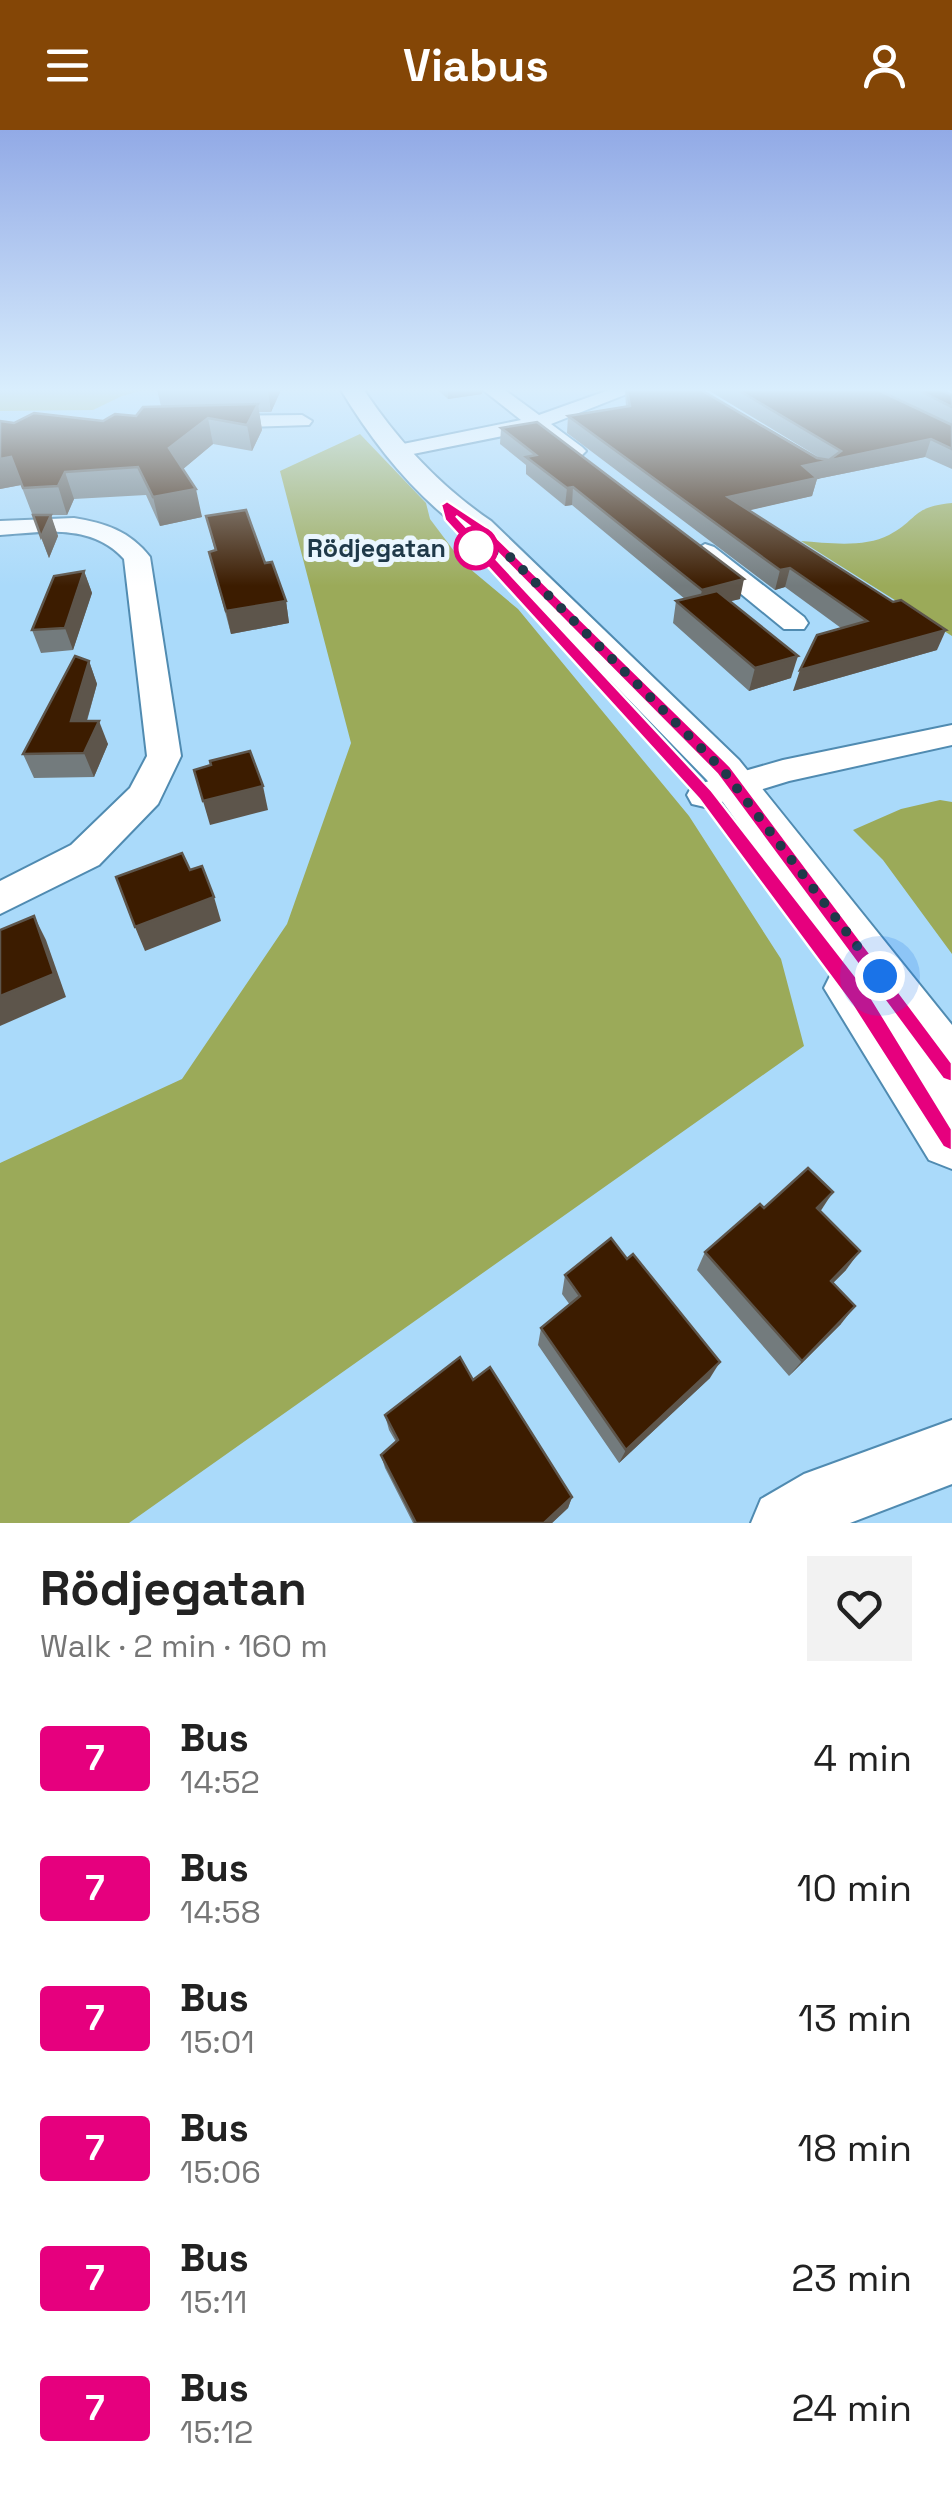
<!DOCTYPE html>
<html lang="en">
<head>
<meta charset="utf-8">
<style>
	body { margin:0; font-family:"Space Grotesk",sans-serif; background:#f2f2f2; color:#222; height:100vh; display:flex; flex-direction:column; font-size:38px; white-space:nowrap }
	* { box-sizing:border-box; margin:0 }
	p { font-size:32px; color:#767676 }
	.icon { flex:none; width:55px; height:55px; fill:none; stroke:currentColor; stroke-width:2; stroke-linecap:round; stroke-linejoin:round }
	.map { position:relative; height:1393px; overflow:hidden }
	.sheet { display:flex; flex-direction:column; background:#fff; flex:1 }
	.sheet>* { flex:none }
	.badge { padding:0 20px; border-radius:8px; font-size:35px; line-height:65px }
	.you { position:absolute; width:50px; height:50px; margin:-25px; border:8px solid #fff; border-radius:50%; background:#1a73e8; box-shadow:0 0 0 15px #1a73e833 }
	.map>.badge { position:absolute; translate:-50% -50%; box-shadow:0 0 0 5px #fff }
	.round { display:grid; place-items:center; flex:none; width:105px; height:105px; border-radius:0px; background:#f2f2f2 }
	.head { display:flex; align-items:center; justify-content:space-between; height:170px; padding:0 40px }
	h1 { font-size:48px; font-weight:800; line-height:75px }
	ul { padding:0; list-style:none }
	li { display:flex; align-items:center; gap:30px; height:130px; padding:0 40px }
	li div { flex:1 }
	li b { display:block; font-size:38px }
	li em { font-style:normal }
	li .badge { min-width:110px; font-weight:700; text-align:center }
	header { display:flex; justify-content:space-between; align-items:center; height:130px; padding:0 40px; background:#844606; color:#fff; font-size:45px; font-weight:800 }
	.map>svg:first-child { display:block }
	.green { fill:#b3c17f }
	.forest { fill:#9baa59 }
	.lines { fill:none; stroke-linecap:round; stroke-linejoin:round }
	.minor-casing { stroke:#508bb1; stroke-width:4 }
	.tertiary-casing { stroke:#508bb1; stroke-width:4 }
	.minor { fill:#fff; fill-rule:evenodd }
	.tertiary { fill:#fff; fill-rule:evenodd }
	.wall { fill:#737b7d }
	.shaded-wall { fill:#5d554b }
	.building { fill:#3c1c00; stroke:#5d554b; stroke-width:2.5 }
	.line { fill:#e6007e; stroke:#fff; stroke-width:2.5 }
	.walk { stroke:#1f3949; stroke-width:10; stroke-dasharray:0 18 }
	.stop-dot { fill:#fff; stroke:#e6007e; stroke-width:5 }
	.labels { text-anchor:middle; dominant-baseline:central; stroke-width:10; stroke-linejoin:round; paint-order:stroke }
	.far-stop-label { font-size:25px; font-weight:bold; fill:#1f3949; stroke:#eaf6fe; text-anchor:end }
</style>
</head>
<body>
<header><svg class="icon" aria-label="menu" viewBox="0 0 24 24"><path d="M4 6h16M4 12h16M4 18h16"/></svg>Viabus<svg class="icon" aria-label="person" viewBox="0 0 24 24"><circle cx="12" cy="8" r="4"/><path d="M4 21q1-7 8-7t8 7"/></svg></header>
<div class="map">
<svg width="952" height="1393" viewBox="0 0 952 1393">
	<rect width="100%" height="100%" fill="#aadafa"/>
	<polygon class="green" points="144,260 122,266 93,280 0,281 0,260"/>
	<g class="forest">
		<polygon points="360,304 426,373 430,389 463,433 518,479 689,686 781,829 804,916 129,1393 0,1393 0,1033 182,949 287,794 351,613 280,341"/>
		<path d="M952,373v133l-151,-95c27,2 63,7 88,-6 30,-16 22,-28 63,-32z"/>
		<polygon points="940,670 952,672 952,824 883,730 853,700 901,679"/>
	</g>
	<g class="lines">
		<g class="minor-casing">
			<g id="minor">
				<polygon points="483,260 505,260 539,285 609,260 637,260 551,294 582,317 586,321 582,325 575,327 533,300 398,327 387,321 398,315 521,290"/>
				<polygon points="302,285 312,291 309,295 212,298 202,292 212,286"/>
				<path d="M74,388c31,5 56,13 76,39l31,199 -23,48 -59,61 -99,49v-33l71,-36 59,-57 17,-32 -23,-197c-32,-36 -81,-27 -124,-24v-14z"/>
				<polygon points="705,414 714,417 804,487 808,493 804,499 784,499 696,427 692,422"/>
				<polygon points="952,595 952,615 789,651 705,677 692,674 687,665 692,656 783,630"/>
				<polygon points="952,1290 952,1354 850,1393 751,1393 761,1369 804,1344"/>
			</g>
		</g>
		<g class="tertiary-casing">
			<path id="tertiary" d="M341,260h23c34,51 77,97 127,131l248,239 213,265v144l-23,-9 -105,-172 8,-16 10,-4 -135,-188 -238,-245c-53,-38 -95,-90 -128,-145z"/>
		</g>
		<use href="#minor" class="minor"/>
		<use href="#tertiary" class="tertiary"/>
	</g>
	<g class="wall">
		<polygon points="157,260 281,260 271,282 259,282 262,300 252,321 213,314 183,339 202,387 160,396 146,365 74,369 67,385 50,385 58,406 49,428 21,355 0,359 0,291 14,293 103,291 136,286 161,276"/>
		<polygon points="438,260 482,260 482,264 448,269"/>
		<polygon points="625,260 701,260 820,328 708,260 948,260 947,262 952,265 952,339 925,327 817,349 812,366 749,380 937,520 793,561 841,498 785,457 775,460 567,303 568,286 626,277"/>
		<polygon points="501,298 740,469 730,471 791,548 749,561 673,493 676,471 685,469 572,375 565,376 526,344 526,335 500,314"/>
		<polygon points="206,386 265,433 286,471 289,493 231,504 209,422 215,421"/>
		<polygon points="84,441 92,463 73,520 41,523 32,500"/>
		<polygon points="89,531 97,554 87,591 108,614 94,647 34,648 23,624"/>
		<polygon points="764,1078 821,1082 846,1140 833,1153 841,1194 789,1246 697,1140 705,1122"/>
		<polygon points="627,1129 710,1248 619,1333 538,1215 541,1198 570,1175 562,1164 565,1145"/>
		<polygon points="473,1250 572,1367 568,1378 552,1393 413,1393 385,1338 381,1325 396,1312 389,1300 385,1285"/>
	</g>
	<g class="shaded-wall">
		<polygon points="268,260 281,260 271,282"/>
		<polygon points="448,260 482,260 482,264 448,269"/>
		<polygon points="258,274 262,300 252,321 247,295"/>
		<polygon points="208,288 213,314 176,345 169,318"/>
		<polygon points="931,309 925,327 817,349 812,366 725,386 728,367 803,336"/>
		<polygon points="11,327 21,355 0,359 0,329"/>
		<polygon points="65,342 74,369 67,385 58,356"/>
		<polygon points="573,357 572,375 565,376 567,358"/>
		<polygon points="196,359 202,387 160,396 153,367"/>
		<polygon points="51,385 58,406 49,428 41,407"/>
		<polygon points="790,438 785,457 775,460 780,440"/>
		<polygon points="84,441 92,463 73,520 65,498"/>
		<polygon points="744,449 740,469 698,479 702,460"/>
		<polygon points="286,471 289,493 231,504 226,481"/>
		<polygon points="946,500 937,520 793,561 800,540"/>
		<polygon points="798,526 791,548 749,561 755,538"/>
		<polygon points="89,531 97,554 80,614 71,591"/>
		<polygon points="99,591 108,614 94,647 84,623"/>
		<polygon points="263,656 268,680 210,695 203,671"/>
		<polygon points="214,767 221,791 145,821 135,797"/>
		<polygon points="34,786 46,810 66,867 0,896 0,866"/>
		<polygon points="833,1062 820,1082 817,1078"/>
		<polygon points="860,1121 846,1140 817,1169 831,1151"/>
		<polygon points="855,1176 841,1194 789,1246 802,1231"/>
		<polygon points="720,1232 710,1248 619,1333 626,1320"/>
		<polygon points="572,1367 568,1378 552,1393 544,1393"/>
	</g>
	<g class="building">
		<polygon points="627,260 701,260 817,328 829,330 841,321 738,260 878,260 952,295 952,319 931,309 803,336 817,348 728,367 893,472 901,470 946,500 800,540 817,505 867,491 790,438 780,440 568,286 630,276"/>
		<polygon points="918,260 941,260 952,265 952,277"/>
		<polygon points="258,274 247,295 208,288 169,318 196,359 153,367 138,337 65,342 58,356 23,358 11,327 0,329 0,291 14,293 34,283 103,291 115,284 136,286 143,277"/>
		<polygon points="537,292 744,449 702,460 573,357 567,358 526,327 536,325 501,298"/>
		<polygon points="246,380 265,433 272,432 286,471 226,481 209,422 216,420 206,386"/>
		<polygon points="33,385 51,385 41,407"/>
		<polygon points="84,441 65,498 32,500 54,446"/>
		<polygon points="717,461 798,526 755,538 676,471"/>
		<polygon points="75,526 89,531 71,591 99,591 84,623 23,624"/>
		<polygon points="250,621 263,656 203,671 194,640 211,635 210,631"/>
		<polygon points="182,723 190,740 202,736 214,767 135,797 116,747"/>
		<polygon points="34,786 54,844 0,866 0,800"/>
		<polygon points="808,1038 833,1062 817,1078 860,1121 831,1151 855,1176 802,1231 705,1122 760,1074 764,1078"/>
		<polygon points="611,1108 627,1129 633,1124 720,1232 626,1320 541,1198 580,1166 565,1145"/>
		<polygon points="460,1227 473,1250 490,1237 572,1367 544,1393 416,1393 381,1325 398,1310 385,1285"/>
	</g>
	<linearGradient id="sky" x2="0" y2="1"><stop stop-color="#92aae6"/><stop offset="0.57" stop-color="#d9eefd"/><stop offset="1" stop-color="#d9eefd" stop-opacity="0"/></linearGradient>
	<rect width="952" height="456" fill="url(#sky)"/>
	<polygon class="line" points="447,371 485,396 730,636 952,933 952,952 943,949 717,644 476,401 456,386 712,661 868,862 952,999 952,1021 943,1017 852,875 699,669 445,390 441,375"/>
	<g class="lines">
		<polyline class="walk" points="476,418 508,425 723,640 880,846"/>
	</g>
	<circle class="stop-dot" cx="476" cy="418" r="20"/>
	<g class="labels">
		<g class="far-stop-label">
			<text x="446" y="418">Rödjegatan</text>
		</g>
	</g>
</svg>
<div class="you" style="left:880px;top:846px"></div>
</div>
<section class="sheet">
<div class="head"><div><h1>Rödjegatan</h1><p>Walk · 2 min · 160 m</p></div><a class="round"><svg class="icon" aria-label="heart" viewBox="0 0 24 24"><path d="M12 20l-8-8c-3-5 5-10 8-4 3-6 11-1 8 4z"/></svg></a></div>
<ul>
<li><span class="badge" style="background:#e6007e;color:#fff">7</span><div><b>Bus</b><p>14:52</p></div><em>4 min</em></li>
<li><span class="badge" style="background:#e6007e;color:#fff">7</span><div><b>Bus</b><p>14:58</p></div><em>10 min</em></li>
<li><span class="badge" style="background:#e6007e;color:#fff">7</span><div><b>Bus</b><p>15:01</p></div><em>13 min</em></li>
<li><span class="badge" style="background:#e6007e;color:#fff">7</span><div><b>Bus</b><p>15:06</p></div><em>18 min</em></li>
<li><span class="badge" style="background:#e6007e;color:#fff">7</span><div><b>Bus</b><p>15:11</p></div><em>23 min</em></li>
<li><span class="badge" style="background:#e6007e;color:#fff">7</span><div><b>Bus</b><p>15:12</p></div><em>24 min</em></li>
</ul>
</section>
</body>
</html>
